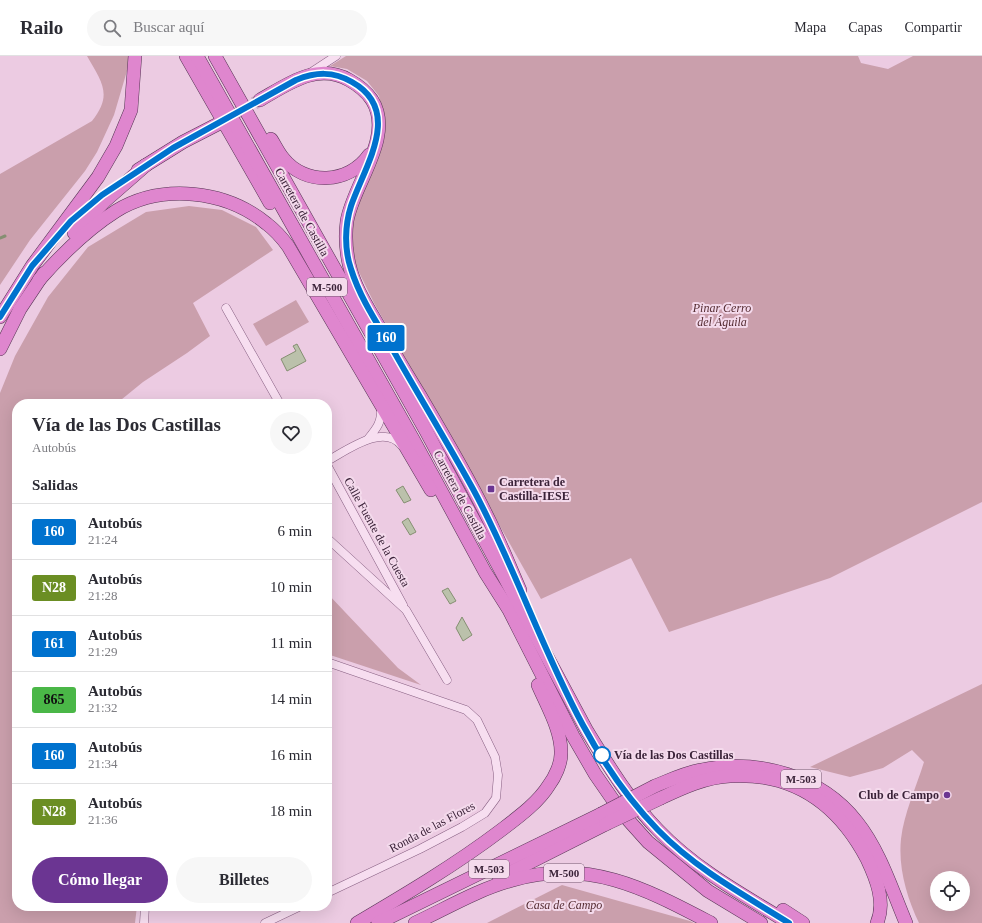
<!DOCTYPE html>
<html lang="es">
<head>
<meta charset="utf-8">
<style>
	body { margin:0; font-family:"Times New Roman",serif; background:#f7f7f7; color:#2b2b33; height:100vh; display:flex; flex-direction:column; font-size:15px; white-space:nowrap }
	* { box-sizing:border-box; margin:0 }
	p { font-size:13px; color:#7c7c81 }
	.icon { flex:none; width:22px; height:22px; fill:none; stroke:currentColor; stroke-width:2; stroke-linecap:round; stroke-linejoin:round }
	.map { position:relative; flex:1; overflow:hidden }
	.side { position:absolute; left:12px; top:343px; width:320px; height:512px; display:flex; flex-direction:column; background:#fff; border-radius:16px; box-shadow:0 4px 16px #0002 }
	.side>* { flex:none }
	.badge { padding:0 8px; border-radius:3px; font-size:14px; line-height:26px }
	.tools { position:absolute; left:930px; top:815px; display:grid; gap:8px }
	.tools a { display:grid; place-items:center; width:40px; height:40px; border-radius:50%; background:#fff; box-shadow:0 4px 16px #0002; font-size:20px }
	.map>.badge { position:absolute; translate:-50% -50%; box-shadow:0 0 0 2px #fff }
	h2 { padding:0 20px; font-size:15px; line-height:36px }
	.round { display:grid; place-items:center; flex:none; width:42px; height:42px; border-radius:21px; background:#f7f7f7 }
	.overview { display:flex; align-items:center; justify-content:space-between; height:68px; padding:0 20px }
	h1 { font-size:19px; font-weight:600; line-height:30px }
	.action { display:flex; gap:8px; margin-top:auto; padding:8px 20px }
	.action a { flex:1; height:46px; border-radius:24px; background:#6b3592; color:#fff; font-size:16px; font-weight:600; line-height:46px; text-align:center }
	.action a+a { background:#f7f7f7; color:#2b2b33 }
	ul { padding:0; list-style:none }
	li { display:flex; align-items:center; gap:12px; height:56px; padding:0 20px; border-top:1px solid #e1e1e2 }
	li div { flex:1 }
	li b { display:block; font-size:15px }
	li em { font-style:normal }
	li .badge { min-width:44px; font-weight:700; text-align:center }
	header { display:flex; align-items:center; gap:24px; box-sizing:border-box; height:56px; padding:0 20px; background:#fff; border-bottom:1px solid #e1e1e2 }
	header strong { font-size:19px }
	nav { display:flex; gap:22px; margin-inline-start:auto; font-size:14px }
	.search { width:280px; height:36px; background:#f7f7f7; display:flex; align-items:center; gap:10px; box-sizing:border-box; padding:0 14px; border-radius:22px; color:#7c7c81; font-size:15px }
	.map>svg:first-child { display:block }
	.green { fill:#ca9fac; fill-rule:evenodd }
	.water { fill:#bbc1ab; stroke:#858f72 }
	.lines { fill:none; stroke-linecap:round; stroke-linejoin:round }
	.stream { stroke:#858f72; stroke-width:3 }
	.trunk-tunnel { stroke:#c8a9c0; stroke-width:13; stroke-dasharray:13 6; stroke-linecap:butt }
	.minor-casing { stroke:#886083; stroke-width:9 }
	.trunk-casing { stroke:#563454; stroke-width:14 }
	.minor { stroke:#f7def0; stroke-width:8 }
	.trunk { stroke:#df86ce; stroke-width:13 }
	.trunk-bridge-casing { stroke:#563454; stroke-width:14; stroke-linecap:butt }
	.trunk-bridge { stroke:#df86ce; stroke-width:13 }
	.line-casing { stroke:#fff; stroke-width:9 }
	.line { stroke:#0072ce; stroke-width:6 }
	.poi-dot { fill:#6b3592; stroke:#f4daec; stroke-width:1.5 }
	.stop-dot { fill:#fff; stroke:#0072ce; stroke-width:2 }
	.labels { text-anchor:middle; dominant-baseline:central; stroke-width:4; stroke-linejoin:round; paint-order:stroke }
	.shield { fill:#f4daec; stroke:#72596e; stroke-width:1 }
	.shield-label { font-size:11px; font-weight:bold; fill:#3a2238 }
	.street-label { font-size:12px; fill:#3a2238; stroke:#f4daec }
	.park-label { font-size:12px; font-style:italic; fill:#542b31; stroke:#f4daec }
	.poi-label { font-size:12px; font-weight:bold; fill:#3a2238; stroke:#f4daec; text-anchor:start }
	.stop-label { font-size:12px; font-weight:bold; fill:#3a2238; stroke:#f4daec; text-anchor:start }
</style>
</head>
<body>
<header>
<strong>Railo</strong>
<div class="search"><svg class="icon" aria-label="search" viewBox="0 0 24 24"><circle cx="10" cy="10" r="6"/><path d="M15 15l6 6"/></svg>Buscar aquí</div>
<nav><a>Mapa</a><a>Capas</a><a>Compartir</a></nav>
</header>
<div class="map">
<svg width="982" height="867" viewBox="0 0 982 867">
	<rect width="100%" height="100%" fill="#eccbe2"/>
	<g class="green">
		<path d="M87,0h42v8l-15,51 -17,37 -12,19 -55,69 -30,45v-111l92,-53c21,-26 10,-39 -5,-65z"/>
		<polygon points="346,0 858,0 861,7 888,13 913,0 982,0 982,446 830,522 669,576 631,502 541,543 374,247 355,208 350,183 355,156 372,116 385,75 379,40 367,25 347,13 330,10"/>
		<polygon points="189,150 222,154 256,171 273,194 193,247 210,280 187,297 143,326 116,348 17,348 17,850 137,850 135,867 0,867 0,337 15,300 48,241 88,191 146,156"/>
		<polygon points="296,244 309,266 266,290 253,268"/>
		<polygon points="327,537 398,612 421,629 327,598"/>
		<path d="M982,628v239h-63c-12,-25 -21,-55 -18,-84 3,-26 15,-51 23,-77l-12,-12 -29,18 -33,9 -40,-10zM937,822h26v26h-26z"/>
		<polygon points="562,829 690,865 694,867 487,867"/>
	</g>
	<g class="water">
		<polygon points="297,288 306,305 287,315 281,303 296,295 293,290"/>
		<polygon points="403,430 411,444 404,447 396,434"/>
		<polygon points="408,462 416,476 410,479 402,466"/>
		<polygon points="448,532 456,545 450,548 442,535"/>
		<polygon points="462,561 472,579 463,585 456,572"/>
	</g>
	<g class="lines">
		<polyline class="stream" points="0,182 5,180"/>
		<polyline class="trunk-tunnel" points="221,66 260,44"/>
		<g class="minor-casing">
			<g id="minor">
				<polyline points="310,17 336,0"/>
				<polyline points="226,252 280,348"/>
				<path d="M368,383c9,-11 14,-17 13,-32"/>
				<path d="M327,405c19,-10 57,-39 75,-15"/>
				<polyline points="327,409 403,549"/>
				<polyline points="327,482 406,554 447,624"/>
				<polyline points="327,606 466,654 477,664 495,701 498,719 496,742 485,757 462,771 420,793 327,837"/>
				<polyline points="144,867 145,850"/>
				<polyline points="265,867 301,850"/>
			</g>
		</g>
		<g class="trunk-casing">
			<g id="trunk">
				<polyline points="186,0 270,147"/>
				<polyline points="197,0 414,385 485,516 509,554 573,680 595,718 622,757 648,786 708,835 761,867"/>
				<path d="M215,0l211,375 161,300c21,34 42,69 71,99 37,39 85,65 131,93"/>
				<path d="M260,44c28,-16 57,-38 89,-20 9,5 17,11 23,20 23,37 -19,84 -25,121 -2,14 -1,29 2,43 5,22 18,42 29,61 13,23 27,46 41,69 23,39 47,79 67,120 13,25 23,51 34,76"/>
				<path d="M271,83c4,6 7,13 12,19 22,28 66,26 86,-3"/>
				<polyline points="138,114 183,86 218,68"/>
				<polyline points="74,177 106,144 146,109"/>
				<path d="M39,224c23,-26 47,-50 77,-69 46,-28 110,-21 151,13 8,6 15,14 21,22l143,244"/>
				<polyline points="0,261 32,210 98,121 116,90 131,54 135,0"/>
				<polyline points="0,293 20,253 44,217"/>
				<path d="M655,730c15,-6 30,-13 46,-16 57,-12 120,6 156,52 23,29 35,68 49,101"/>
				<path d="M661,742c21,-10 45,-21 69,-22 64,-4 108,28 137,83 9,19 19,43 10,64"/>
				<polyline points="499,822 606,768"/>
				<polyline points="783,854 803,867"/>
				<path d="M357,867c49,-29 98,-58 143,-92 17,-13 38,-28 49,-46 6,-8 12,-21 12,-31 1,-23 -14,-48 -23,-69"/>
				<polyline points="378,867 601,758"/>
				<path d="M415,867c32,-15 64,-34 98,-43 76,-22 133,9 198,43"/>
			</g>
		</g>
		<use href="#minor" class="minor"/>
		<use href="#trunk" class="trunk"/>
		<g class="trunk-bridge-casing">
			<g id="trunk-bridge">
				<polyline points="601,758 655,730"/>
				<polyline points="606,768 661,742"/>
			</g>
		</g>
		<use href="#trunk-bridge" class="trunk-bridge"/>
	</g>
	<g class="lines">
		<g class="line-casing">
			<path id="line" d="M0,261l32,-51 39,-45 31,-26 71,-47 123,-68c20,-8 37,-9 56,2 52,29 12,85 -1,124 -6,19 -7,43 0,63 9,29 26,54 42,81 26,46 54,92 80,139 61,112 93,247 185,341 38,39 86,65 131,93"/>
		</g>
		<use href="#line" class="line"/>
	</g>
	<g class="poi-dot">
		<rect x="487" y="429" width="8" height="8" rx="2"/>
		<circle cx="947" cy="739" r="4"/>
	</g>
	<circle class="stop-dot" cx="602" cy="699" r="8"/>
	<g class="labels">
		<g class="shield">
			<rect x="307" y="222" width="40" height="18" rx="3"/>
			<rect x="781" y="714" width="40" height="18" rx="3"/>
			<rect x="469" y="804" width="40" height="18" rx="3"/>
			<rect x="544" y="808" width="40" height="18" rx="3"/>
		</g>
		<g class="shield-label">
			<text x="327" y="231">M-500</text>
			<text x="801" y="723">M-503</text>
			<text x="489" y="813">M-503</text>
			<text x="564" y="817">M-500</text>
		</g>
		<g class="street-label">
			<text transform="translate(302 156) rotate(61)">Carretera de Castilla</text>
			<text transform="translate(460 439) rotate(62)">Carretera de Castilla</text>
			<text transform="translate(377 476) rotate(61)">Calle Fuente de la Cuesta</text>
			<text transform="translate(432 771) rotate(-28)">Ronda de las Flores</text>
		</g>
		<g class="park-label">
			<text x="722" y="252">Pinar Cerro<tspan x="722" dy="14">del Águila</tspan></text>
			<text x="564" y="849">Casa de Campo</text>
		</g>
		<g class="poi-label">
			<text x="499" y="426">Carretera de<tspan x="499" dy="14">Castilla-IESE</tspan></text>
			<text x="939" y="739" text-anchor="end">Club de Campo</text>
		</g>
		<g class="stop-label">
			<text x="614" y="699">Vía de las Dos Castillas</text>
		</g>
	</g>
</svg>
<div class="tools">
<a><svg class="icon" aria-label="locate" viewBox="0 0 24 24"><circle cx="12" cy="12" r="6"/><path d="M12 2v4M12 18v4M2 12h4M18 12h4"/></svg></a>
</div>
<b class="badge" style="left:386px;top:282px;background:#0072ce;color:#fff">160</b>
<section class="side">
<div class="overview"><div><h1>Vía de las Dos Castillas</h1><p>Autobús</p></div><a class="round"><svg class="icon" aria-label="heart" viewBox="0 0 24 24"><path d="M12 20l-8-8c-3-5 5-10 8-4 3-6 11-1 8 4z"/></svg></a></div>
<h2>Salidas</h2>
<ul>
<li><span class="badge" style="background:#0072ce;color:#fff">160</span><div><b>Autobús</b><p>21:24</p></div><em>6 min</em></li>
<li><span class="badge" style="background:#6b8e23;color:#fff">N28</span><div><b>Autobús</b><p>21:28</p></div><em>10 min</em></li>
<li><span class="badge" style="background:#0072ce;color:#fff">161</span><div><b>Autobús</b><p>21:29</p></div><em>11 min</em></li>
<li><span class="badge" style="background:#4ab747;color:#111">865</span><div><b>Autobús</b><p>21:32</p></div><em>14 min</em></li>
<li><span class="badge" style="background:#0072ce;color:#fff">160</span><div><b>Autobús</b><p>21:34</p></div><em>16 min</em></li>
<li><span class="badge" style="background:#6b8e23;color:#fff">N28</span><div><b>Autobús</b><p>21:36</p></div><em>18 min</em></li>
</ul>
<div class="action"><a>Cómo llegar</a><a>Billetes</a></div>
</section>
</div>
</body>
</html>
